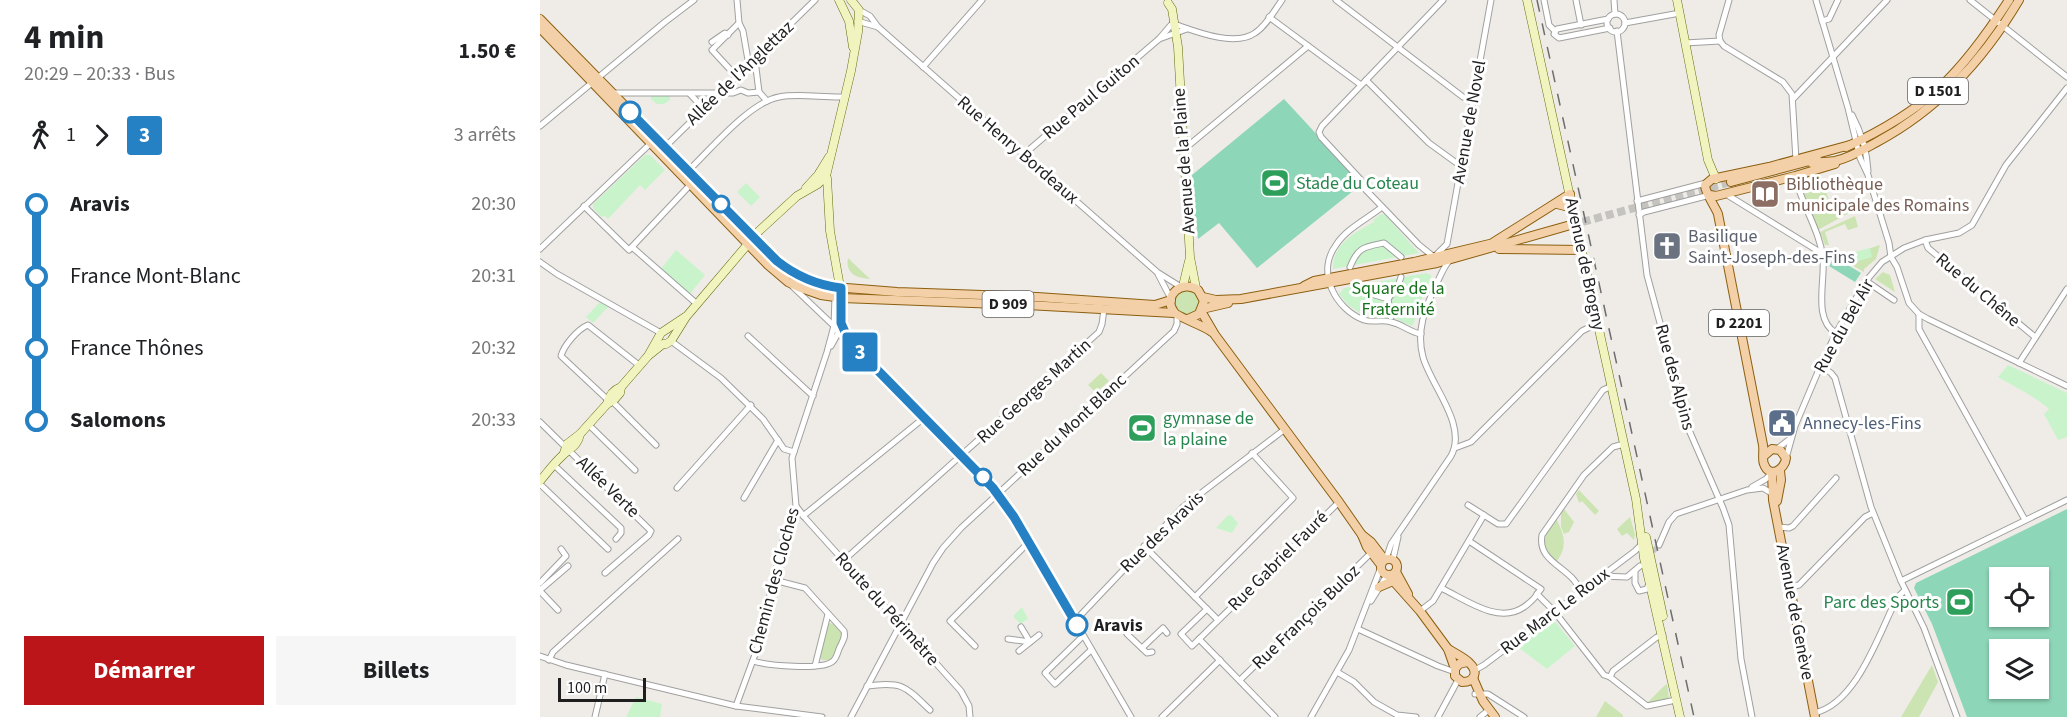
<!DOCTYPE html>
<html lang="fr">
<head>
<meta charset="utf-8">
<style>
	body { margin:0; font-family:"Source Sans 3",sans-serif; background:#f6f6f6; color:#202124; height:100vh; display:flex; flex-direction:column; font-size:22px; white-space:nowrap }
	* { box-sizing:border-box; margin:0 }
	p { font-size:20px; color:#757577 }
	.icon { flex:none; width:33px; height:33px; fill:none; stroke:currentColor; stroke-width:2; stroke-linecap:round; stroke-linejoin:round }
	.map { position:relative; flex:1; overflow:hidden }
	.drawer { display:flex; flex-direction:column; background:#fff; width:540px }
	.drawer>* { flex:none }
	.badge { padding:0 12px; border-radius:4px; font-size:21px; line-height:39px }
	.tools { position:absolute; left:1449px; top:567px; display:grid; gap:12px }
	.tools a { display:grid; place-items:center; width:60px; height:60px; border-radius:0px; background:#fff; box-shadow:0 2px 4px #0004; font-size:30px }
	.scale { position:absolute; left:18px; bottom:15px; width:88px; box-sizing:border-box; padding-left:6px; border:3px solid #1f1f1f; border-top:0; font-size:16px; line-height:21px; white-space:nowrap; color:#1f1f1f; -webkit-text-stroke:4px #fff; paint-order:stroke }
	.map>.badge { position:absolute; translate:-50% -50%; box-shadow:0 0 0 3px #fff }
	.legs { display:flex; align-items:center; gap:9px; height:66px; padding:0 24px; font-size:20px }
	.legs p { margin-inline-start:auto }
	.overview { display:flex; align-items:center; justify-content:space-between; height:102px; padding:0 24px }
	h1 { font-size:33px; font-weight:700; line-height:45px }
	.action { display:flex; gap:12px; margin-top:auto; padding:12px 24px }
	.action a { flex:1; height:69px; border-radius:0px; background:#bb1419; color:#fff; font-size:24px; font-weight:700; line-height:69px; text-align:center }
	.action a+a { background:#f6f6f6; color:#202124 }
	ul { padding:0 24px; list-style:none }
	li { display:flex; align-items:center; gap:21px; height:72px; font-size:22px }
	li i { display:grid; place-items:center; width:9px; height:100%; margin:0 8px; background:currentColor }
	li i::after { content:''; width:15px; height:15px; margin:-8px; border:4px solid; border-radius:50%; background:#fff }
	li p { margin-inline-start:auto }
	li:first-child i { background:linear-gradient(#0000 50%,currentColor 0) }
	li:last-child i { background:linear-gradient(currentColor 50%,#0000 0) }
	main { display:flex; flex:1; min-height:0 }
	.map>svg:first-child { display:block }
	.grass { fill:#cce4b2 }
	.park { fill:#c9f4cb }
	.pitch { fill:#8dd6b8; fill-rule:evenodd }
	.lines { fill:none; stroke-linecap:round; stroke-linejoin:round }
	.street-tunnel { stroke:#c5c3bf; stroke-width:5; stroke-dasharray:5 2.5; stroke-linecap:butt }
	.primary-tunnel { stroke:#c5c3bf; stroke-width:8; stroke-dasharray:8 4; stroke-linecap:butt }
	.street-casing { stroke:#a0a0a0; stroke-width:7 }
	.secondary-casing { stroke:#656d10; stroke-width:9 }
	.primary-casing { stroke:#8c5f0f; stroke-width:10 }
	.street { stroke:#fff; stroke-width:5 }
	.secondary { stroke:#f2f4c0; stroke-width:8 }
	.primary { stroke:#f3d0a8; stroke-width:8 }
	.rail { stroke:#6d6d6d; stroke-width:1.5; stroke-dasharray:12 12; stroke-linecap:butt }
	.line-1-casing { stroke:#fff; stroke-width:14 }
	.line-1 { stroke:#2581c4; stroke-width:9 }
	.stop-1-dot { fill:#fff; stroke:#2581c4; stroke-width:3 }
	.labels { text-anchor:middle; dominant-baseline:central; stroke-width:6; stroke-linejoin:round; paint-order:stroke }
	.shield { fill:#fff; stroke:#626262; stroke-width:1.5 }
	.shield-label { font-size:16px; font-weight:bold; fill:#1f1f1f }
	.street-label { font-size:18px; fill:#1f1f1f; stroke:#fff }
	.leisure-label { font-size:18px; fill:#27864d; stroke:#fff; text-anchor:start }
	.education-label { font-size:18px; fill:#785e54; stroke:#fff; text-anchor:start }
	.worship-label { font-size:18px; fill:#5b616d; stroke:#fff; text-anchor:start }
	.park-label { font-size:18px; fill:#17741c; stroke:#fff }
	.service-label { font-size:18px; fill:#4e5e75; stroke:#fff; text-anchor:start }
	.stop-label { font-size:18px; font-weight:bold; fill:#1f1f1f; stroke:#fff; text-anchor:start }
</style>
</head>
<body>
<main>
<section class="drawer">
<div class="overview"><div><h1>4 min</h1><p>20:29 – 20:33 · Bus</p></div><b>1.50 €</b></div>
<div class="legs"><svg class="icon" aria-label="walk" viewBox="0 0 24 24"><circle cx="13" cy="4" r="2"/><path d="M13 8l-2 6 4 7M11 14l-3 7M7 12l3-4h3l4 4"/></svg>1<svg class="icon" aria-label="forward" viewBox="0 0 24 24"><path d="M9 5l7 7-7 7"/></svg><b class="badge" style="background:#2581c4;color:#fff">3</b><p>3 arrêts</p></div>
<ul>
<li><i style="color:#2581c4"></i><b>Aravis</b><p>20:30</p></li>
<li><i style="color:#2581c4"></i><span>France Mont-Blanc</span><p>20:31</p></li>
<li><i style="color:#2581c4"></i><span>France Thônes</span><p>20:32</p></li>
<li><i style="color:#2581c4"></i><b>Salomons</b><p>20:33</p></li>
</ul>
<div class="action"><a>Démarrer</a><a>Billets</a></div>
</section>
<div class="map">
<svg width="1527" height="717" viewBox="0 0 1527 717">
	<rect width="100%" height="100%" fill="#efece7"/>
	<g class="grass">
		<polygon points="1281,175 1293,214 1309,209 1309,206 1316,203 1317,207 1322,205 1322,202 1327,201 1327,203 1276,231 1262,186 1265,184 1264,180"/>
		<polygon points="1315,216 1318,227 1308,230 1305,224 1285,232 1289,245 1285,245 1280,232"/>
		<polygon points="1340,245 1336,259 1324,269 1324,272 1300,258"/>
		<path d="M308,258l22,21c-13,-1 -25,-5 -22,-21z"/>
		<polygon points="1343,272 1350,275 1355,292 1335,279"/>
		<circle cx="647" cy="302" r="12"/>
		<polygon points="561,373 569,381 556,393 548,385"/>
		<polygon points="1039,490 1059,511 1055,515 1042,501 1039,503 1036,494"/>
		<polygon points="1024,509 1034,522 1029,532 1024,534 1021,527 1021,512"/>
		<polygon points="1090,517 1095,534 1094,540 1087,533 1082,536 1077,529"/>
		<path d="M1016,518c7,15 13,27 1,43 -19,-16 -13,-26 -1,-43z"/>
		<path d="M290,623c22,6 8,24 1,37h-9l-3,-4 9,-32z"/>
		<polygon points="1392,665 1398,682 1379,717 1361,717"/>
		<polygon points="1127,684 1129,699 1106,704 1124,686"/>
		<polygon points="1065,701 1083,715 1083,717 1056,717"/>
	</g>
	<g class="park">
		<polygon points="111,95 130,95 130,100 124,104 117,104 111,99"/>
		<polygon points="105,155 110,155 125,170 105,190 100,185 68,219 65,216 61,217 53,208 53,204"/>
		<polygon points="206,183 220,197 211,206 197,192"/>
		<path d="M841,214l4,1 34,38 -86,16c-1,-24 22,-37 41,-47l-1,-2z"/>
		<polygon points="1330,248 1332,257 1315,262 1312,253"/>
		<polygon points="136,250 165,275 150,294 120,270"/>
		<polygon points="886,273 891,275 891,279 878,307 874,323 871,326 855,318 832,318 823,315 808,305 799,294 804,288"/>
		<polygon points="60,302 68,307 53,323 46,317"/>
		<path d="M1468,365l59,28v44l-9,3 -14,-26 5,-5c-14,-13 -35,-22 -51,-32z"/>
		<polygon points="691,515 698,523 692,533 676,528 687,516"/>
		<polygon points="482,607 488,619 480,624 473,616"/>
		<polygon points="1012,620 1014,620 1035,646 1007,669 979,648 979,646"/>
		<polygon points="96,697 122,704 120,717 86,717"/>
	</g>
	<g class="pitch">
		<polygon points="744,99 818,179 818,187 717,268 679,223 658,239 656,222 654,219 652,175"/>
		<polygon points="1294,257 1321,273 1315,282 1289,266"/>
		<path d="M1527,509v208h-100l-35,-93 -18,-36 2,-5zM1460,578h38v38h-38zM1460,650h38v38h-38z"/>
	</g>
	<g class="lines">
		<polyline class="street-tunnel" points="1108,557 1119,545"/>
		<polyline class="primary-tunnel" points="1031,225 1191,182"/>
		<g class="street-casing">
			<g id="street">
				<polyline points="197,0 199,23 172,50 197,77"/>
				<polyline points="796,0 923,97 933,101"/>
				<polyline points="903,0 782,126 779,132 781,137 821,180 825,189 879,245 894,257 907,244 951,0"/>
				<polyline points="1004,0 1009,25 1015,31"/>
				<polyline points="1036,0 1041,25"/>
				<polyline points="1074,0 1075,14"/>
				<polyline points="1189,0 1179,35 1180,41 1184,46 1243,82 1252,94 1256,160"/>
				<polyline points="1276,0 1308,108 1320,158 1328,175 1349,243 1351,257 1357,267 1369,303 1379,314 1388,319 1527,386"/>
				<polyline points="1430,0 1527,77"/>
				<polyline points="319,10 330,16 338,27 617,272 641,287"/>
				<circle cx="1076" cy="23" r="9"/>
				<polyline points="729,17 821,85"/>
				<polyline points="1068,19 1017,29 1014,34 1019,38 1070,28"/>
				<polyline points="317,21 338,27"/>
				<polyline points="1282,21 1289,19 1298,0"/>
				<polyline points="199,23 203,31 209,66"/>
				<polyline points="1085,23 1140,13"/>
				<polyline points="1077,31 1107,275 1149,430 1183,508 1189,525 1201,659 1212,717"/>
				<polyline points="619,39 647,29"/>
				<polyline points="172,42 185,33 188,35"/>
				<polyline points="1145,43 1180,41"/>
				<polyline points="215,60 219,92 227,101"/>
				<polyline points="383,67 442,0"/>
				<polyline points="826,80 889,143 922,167"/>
				<polyline points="73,93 193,93 201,90 208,93 219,92"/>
				<polyline points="150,94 164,109"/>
				<polyline points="1253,99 1347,0"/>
				<path d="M1312,115c9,17 15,36 16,56"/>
				<polyline points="0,126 125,22 154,0"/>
				<polyline points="126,146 275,0"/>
				<polyline points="643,146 648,146 768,46"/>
				<path d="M483,155l136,-116 12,-14h6c20,7 58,22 78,8 11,-7 19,-22 27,-33"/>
				<path d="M149,170c22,-21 61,-68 90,-73 21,-4 44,1 66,0"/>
				<path d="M1255,176c6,28 26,56 28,84 2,22 -10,60 13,73"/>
				<polyline points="1188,193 1189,196 1283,254"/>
				<polyline points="1097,201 1166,183"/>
				<polyline points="44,206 89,250 151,184"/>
				<path d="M842,207c-15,12 -36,22 -46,38 -20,27 -1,64 28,75 9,3 18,-1 27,2 11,2 18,10 30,12"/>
				<polyline points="1099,215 1104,212 1170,195"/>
				<polyline points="1385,240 1388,248 1495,337"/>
				<polyline points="92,247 157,304"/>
				<polyline points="0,249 111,143"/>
				<polyline points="0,262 17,274 121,333"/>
				<path d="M810,267c8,-20 14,-20 34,-24l17,14"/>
				<polyline points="618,274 630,297"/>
				<polyline points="1326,281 1354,300"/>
				<polyline points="251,285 294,326 302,337 314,345 431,464 457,494 489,542 591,717"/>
				<polyline points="820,285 828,293 848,299"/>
				<polyline points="1379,314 1379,329 1485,520"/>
				<polyline points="851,317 848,299 858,286 861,277"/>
				<polyline points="302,326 309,341"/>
				<polyline points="208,336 273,396"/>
				<polyline points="131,341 181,378 223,419 244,449 254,452"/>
				<polyline points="291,346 302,326 302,298"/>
				<polyline points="1479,363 1527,289"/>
				<path d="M100,366l-52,-41c-10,4 -24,20 -27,31l47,44 4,1 44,44"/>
				<polyline points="1281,366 1291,373 1295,378 1331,507 1361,581 1384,628 1417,717"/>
				<polyline points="0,422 111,531 109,535 65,573"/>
				<polyline points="49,425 95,470"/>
				<polyline points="915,448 931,442 1042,331 1058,323"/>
				<polyline points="1237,449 1251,438"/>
				<polyline points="1246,458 1255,426 1277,374 1296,333 1326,281 1342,262 1364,248 1385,240 1419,233 1432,225 1466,165 1527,88"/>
				<polyline points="14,465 81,528 81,533 76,539"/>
				<polyline points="0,484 68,549"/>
				<polyline points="1212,487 1226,479 1231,473"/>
				<polyline points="137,488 211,405"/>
				<polyline points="204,498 238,440"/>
				<polyline points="928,505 958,524 966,524 1063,390 1072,386"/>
				<polyline points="256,506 266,519 421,691 429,706 430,717"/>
				<polyline points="263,516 385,417"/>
				<polyline points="1239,527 1249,528 1253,526 1296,478"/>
				<polyline points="929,541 1001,589 997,594 1014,611 1064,675 1070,677 1107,706 1136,700"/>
				<polyline points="1119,545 1129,522 1136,514 1207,490 1223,488 1233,494"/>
				<polyline points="604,546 667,609"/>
				<path d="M846,559l5,-15 60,-88c17,-31 -20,-70 -28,-99 -7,-26 2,-49 13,-72 4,-8 7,-17 13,-24"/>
				<polyline points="853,559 858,537"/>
				<polyline points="303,561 559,332 562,324 564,309"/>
				<polyline points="1095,571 1095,583 1099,591 1107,589 1109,583"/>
				<polyline points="1061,576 1087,577 1100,566"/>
				<polyline points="1361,581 1527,500"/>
				<polyline points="0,583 26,556 21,549"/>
				<polyline points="1250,587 1259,585 1325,517 1333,513"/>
				<path d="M901,588c24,11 57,37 83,19 5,-4 10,-7 13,-13"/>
				<polyline points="0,590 28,566"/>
				<path d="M1041,590c-3,-3 -5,-8 -8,-11 -14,-15 -35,-21 -31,-44l42,-60 29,-28 11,-3"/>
				<polyline points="0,591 18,610"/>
				<polyline points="655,597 753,498 712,453"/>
				<polyline points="831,601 847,575"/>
				<polyline points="880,611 893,601 944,515"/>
				<polyline points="678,620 667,609 641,634 652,646 799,502"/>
				<polyline points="535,621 643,507 745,429"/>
				<polyline points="818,629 898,666 915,672"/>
				<polyline points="587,634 607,653 612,652"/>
				<polyline points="543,636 505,673 515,684 551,650"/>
				<polyline points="468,639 490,642 481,627"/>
				<polyline points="659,639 735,717"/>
				<polyline points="435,646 410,621 489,542"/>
				<polyline points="602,648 623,628 627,633"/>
				<polyline points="479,651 499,635"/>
				<polyline points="0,656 26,665 196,706 282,717"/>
				<polyline points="9,660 13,652 138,539"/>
				<path d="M213,661c12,4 70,10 80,0 3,-2 5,-9 6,-12 3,-7 7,-11 5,-18l-39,-43 -31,-8"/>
				<polyline points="275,666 288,614"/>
				<polyline points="935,670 944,665 1095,551 1104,542"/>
				<polyline points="797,672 814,682 834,702 857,715 876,717"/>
				<polyline points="1070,677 1073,671 1117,637 1123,635"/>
				<polyline points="700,680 831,553"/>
				<path d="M327,686c35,-5 38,0 63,24"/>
				<polyline points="935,694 948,694 984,717"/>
				<polyline points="196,706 217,649 244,537 252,513 256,506 252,458 287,352 294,326 295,297"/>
				<path d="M1274,713c43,-9 65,-80 83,-115l8,-8"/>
				<polyline points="55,717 65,674"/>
				<polyline points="311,717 393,563 403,548 421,528 634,331 637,324 637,316"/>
				<polyline points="622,717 680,660"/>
				<polyline points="771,717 809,650 841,567"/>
				<polyline points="898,717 918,680"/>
				<polyline points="940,717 950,709"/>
			</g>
		</g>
		<g class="secondary-casing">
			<g id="secondary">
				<polyline points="299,0 309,21 313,47"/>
				<polyline points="987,0 1096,499 1104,558 1140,717"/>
				<polyline points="1137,0 1168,160 1176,179"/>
				<polyline points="628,3 632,9 638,47 650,257 656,288"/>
				<polyline points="280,172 287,178 290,231 302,298"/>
				<polyline points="266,188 278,175 289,157"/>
				<polyline points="643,286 649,261"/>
				<polyline points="108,356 123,344 126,344 131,341 146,317 219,231 257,196 278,184 286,176 311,71 318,32 319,10 311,0"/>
				<path d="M67,404c2,-9 6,-14 14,-17l27,-31 13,-23 24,-16"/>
				<polyline points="24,453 27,444 40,434 67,404 74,400 80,393 81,387"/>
				<path d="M0,481c7,-8 14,-18 22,-25 8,-8 16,-10 18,-22"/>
				<polyline points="1106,537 1123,616"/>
			</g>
		</g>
		<g class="primary-casing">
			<g id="primary">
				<polyline points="0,19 233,257 261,277 274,283 294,287 357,292 497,297 615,305 631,300"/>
				<polyline points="0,28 228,265 248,282 261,288 281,295 302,298 487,305 634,313"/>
				<path d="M1306,147c81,-37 115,-73 163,-147"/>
				<path d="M1272,163c8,-1 16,-1 23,-2 15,-3 29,-12 42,-19 62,-33 107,-83 142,-142"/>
				<polyline points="1191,182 1277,159"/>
				<polyline points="1170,195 1176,196 1255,176 1295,164"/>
				<polyline points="1017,204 1033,208"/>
				<polyline points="954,242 1030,194"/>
				<polyline points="959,249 1042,250"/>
				<polyline points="764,286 774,281 874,262 962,241"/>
				<polyline points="663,297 676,300 701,299 897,263 1027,226"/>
				<polyline points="662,309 688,303"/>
				<polyline points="661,311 675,335 799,502 822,535 827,547 841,565"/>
				<path d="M648,319l11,-5 5,-13 -6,-11c-16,-11 -36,6 -24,22 3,5 29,13 38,20"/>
				<path d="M1225,455l7,-6 8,1 6,8c-1,12 -17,21 -22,6 -2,-4 0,-13 -1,-19l-45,-231c-3,-8 -13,-21 -13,-29l7,-6 57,-12 81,-22"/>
				<polyline points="1232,472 1233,500 1275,717"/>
				<polyline points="1237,501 1241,480 1240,471"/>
				<polyline points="822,535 831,542 844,559"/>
				<circle cx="849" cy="567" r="8"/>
				<polyline points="856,572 868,594"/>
				<polyline points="848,575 880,611 908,649 915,669"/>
				<polyline points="839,587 853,581"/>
				<path d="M908,649c8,5 31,15 26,27 -2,5 -6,6 -12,6l-7,-6v-7l4,-5 8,-2"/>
				<polyline points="933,678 943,701 955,717"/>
			</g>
		</g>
		<use href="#street" class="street"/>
		<use href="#secondary" class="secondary"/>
		<use href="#primary" class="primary"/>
		<polyline class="rail" points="997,0 1154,717"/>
	</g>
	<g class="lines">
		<g class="line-1-casing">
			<path id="line-1" d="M90,112l147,149c19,15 39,24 64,27v35l8,18 144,147 21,29 63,108"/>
		</g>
		<use href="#line-1" class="line-1"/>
	</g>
	<defs>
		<g id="stadium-square" transform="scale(1.5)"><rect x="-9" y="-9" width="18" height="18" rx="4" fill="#2e9e5b" stroke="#fff"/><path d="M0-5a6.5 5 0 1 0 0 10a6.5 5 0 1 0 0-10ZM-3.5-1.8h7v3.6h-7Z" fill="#fff"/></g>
		<g id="library-square" transform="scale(1.5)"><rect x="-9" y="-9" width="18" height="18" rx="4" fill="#8d6e63" stroke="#fff"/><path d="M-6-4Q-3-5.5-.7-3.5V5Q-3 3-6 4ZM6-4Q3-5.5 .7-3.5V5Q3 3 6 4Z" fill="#fff"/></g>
		<g id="church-square" transform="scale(1.5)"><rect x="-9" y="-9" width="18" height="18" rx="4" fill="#6b7280" stroke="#fff"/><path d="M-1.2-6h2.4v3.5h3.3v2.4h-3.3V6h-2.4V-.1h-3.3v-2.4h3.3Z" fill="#fff"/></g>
		<g id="civic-square" transform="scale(1.5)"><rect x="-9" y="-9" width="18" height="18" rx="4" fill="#5c6f8a" stroke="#fff"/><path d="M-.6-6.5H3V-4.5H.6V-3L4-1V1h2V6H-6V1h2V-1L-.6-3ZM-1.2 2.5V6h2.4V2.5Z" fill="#fff"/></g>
	</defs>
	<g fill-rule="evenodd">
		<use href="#stadium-square" x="735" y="183"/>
		<use href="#library-square" x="1225" y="194"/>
		<use href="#church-square" x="1127" y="246"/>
		<use href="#civic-square" x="1242" y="423"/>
		<use href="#stadium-square" x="602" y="428"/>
		<use href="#stadium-square" x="1420" y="602"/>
	</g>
	<g class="stop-1-dot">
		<circle cx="90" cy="112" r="10"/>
		<circle cx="181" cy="204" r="8"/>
		<circle cx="443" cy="477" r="8"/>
		<circle cx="537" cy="625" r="10"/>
	</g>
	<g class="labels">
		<g class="shield">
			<rect x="1368" y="78" width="60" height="26" rx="4.5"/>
			<rect x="442.5" y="291" width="51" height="26" rx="4.5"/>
			<rect x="1169" y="310" width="60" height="26" rx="4.5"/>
		</g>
		<g class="shield-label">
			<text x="1398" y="91">D 1501</text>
			<text x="468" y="304">D 909</text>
			<text x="1199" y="323">D 2201</text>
		</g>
		<g class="street-label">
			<text transform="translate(200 73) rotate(-44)">Allée de l'Anglettaz</text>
			<text transform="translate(551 97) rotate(-40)">Rue Paul Guiton</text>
			<text transform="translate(929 122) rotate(-80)">Avenue de Novel</text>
			<text transform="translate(478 150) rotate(41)">Rue Henry Bordeaux</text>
			<text transform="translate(644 161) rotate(-94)">Avenue de la Plaine</text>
			<text transform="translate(1045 264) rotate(78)">Avenue de Brogny</text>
			<text transform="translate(1438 290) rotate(40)">Rue du Chêne</text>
			<text transform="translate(1304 326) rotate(-61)">Rue du Bel Air</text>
			<text transform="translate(1135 377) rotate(75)">Rue des Alpins</text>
			<text transform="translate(494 391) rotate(-42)">Rue Georges Martin</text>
			<text transform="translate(532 425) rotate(-43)">Rue du Mont Blanc</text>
			<text transform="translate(68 487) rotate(44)">Allée Verte</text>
			<text transform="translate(622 532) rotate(-44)">Rue des Aravis</text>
			<text transform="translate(738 561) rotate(-45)">Rue Gabriel Fauré</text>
			<text transform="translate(234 581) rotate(-75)">Chemin des Cloches</text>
			<text transform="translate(347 609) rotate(48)">Route du Périmètre</text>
			<text transform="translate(1015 611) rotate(-37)">Rue Marc Le Roux</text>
			<text transform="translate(1255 612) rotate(79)">Avenue de Genève</text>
			<text transform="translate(766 617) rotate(-44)">Rue François Buloz</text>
		</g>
		<g class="leisure-label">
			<text x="756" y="183">Stade du Coteau</text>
			<text x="623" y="418">gymnase de<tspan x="623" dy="21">la plaine</tspan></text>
			<text x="1399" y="602" text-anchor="end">Parc des Sports</text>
		</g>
		<g class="education-label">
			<text x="1246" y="184">Bibliothèque<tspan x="1246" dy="21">municipale des Romains</tspan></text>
		</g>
		<g class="worship-label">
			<text x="1148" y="236">Basilique<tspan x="1148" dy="21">Saint-Joseph-des-Fins</tspan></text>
		</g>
		<g class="park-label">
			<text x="858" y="288">Square de la<tspan x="858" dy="21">Fraternité</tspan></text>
		</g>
		<g class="service-label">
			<text x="1263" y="423">Annecy-les-Fins</text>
		</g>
		<g class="stop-label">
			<text x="554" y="625">Aravis</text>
		</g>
	</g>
</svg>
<div class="tools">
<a><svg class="icon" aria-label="locate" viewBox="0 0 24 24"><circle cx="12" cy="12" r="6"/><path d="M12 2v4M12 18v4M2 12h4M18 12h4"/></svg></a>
<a><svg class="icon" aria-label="layers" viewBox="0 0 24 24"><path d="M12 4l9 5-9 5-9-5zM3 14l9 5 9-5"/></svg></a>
</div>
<div class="scale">100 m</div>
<b class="badge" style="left:320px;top:352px;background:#2581c4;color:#fff">3</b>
</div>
</main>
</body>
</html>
